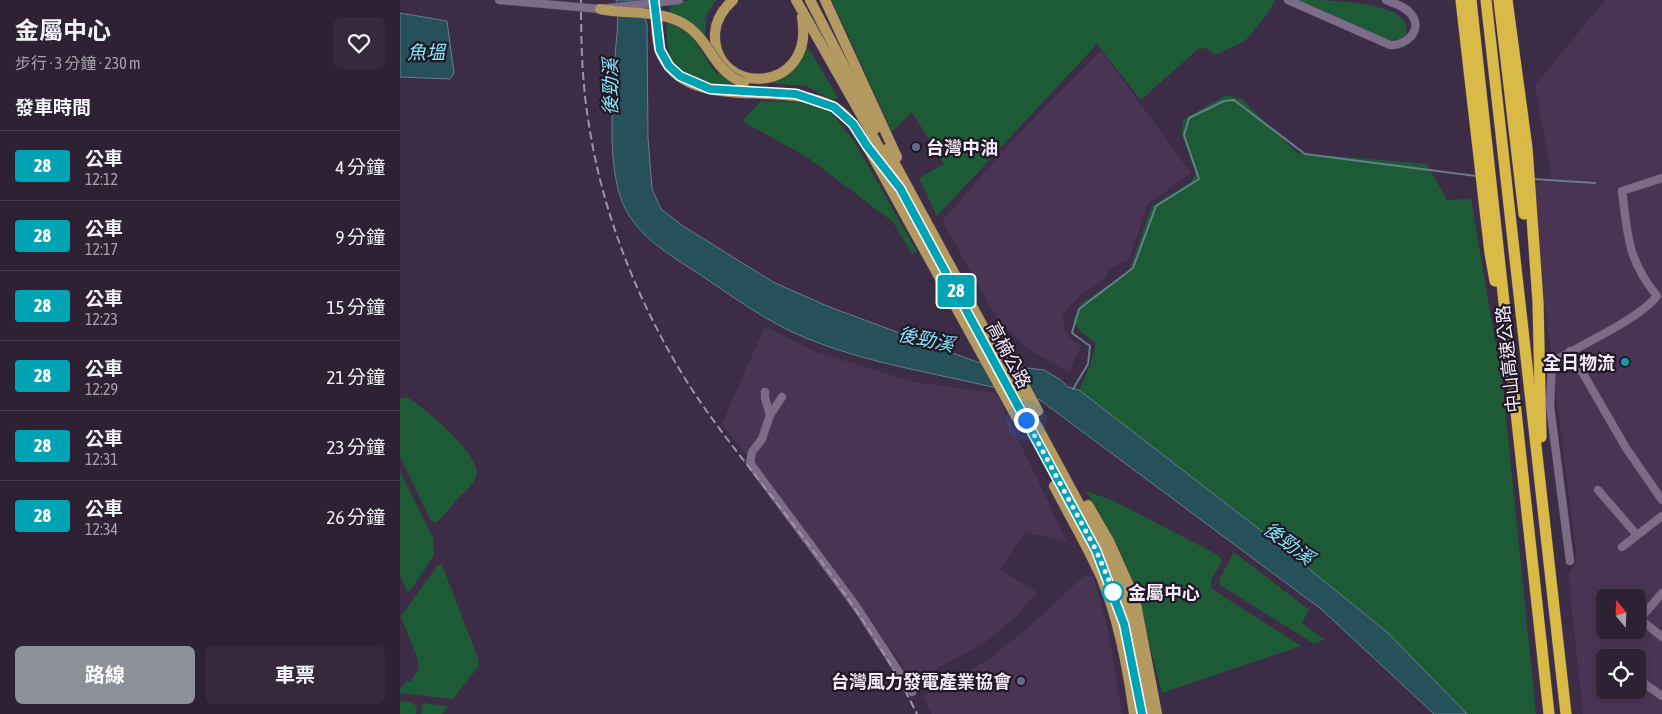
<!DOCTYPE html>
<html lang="zh-TW">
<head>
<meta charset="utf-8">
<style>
	body { margin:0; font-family:"Asap Condensed","Noto Sans TC",sans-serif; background:#36293c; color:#f1f3f6; height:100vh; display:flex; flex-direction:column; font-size:19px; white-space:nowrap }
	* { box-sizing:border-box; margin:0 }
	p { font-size:16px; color:#a7a3ac }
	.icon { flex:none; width:28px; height:28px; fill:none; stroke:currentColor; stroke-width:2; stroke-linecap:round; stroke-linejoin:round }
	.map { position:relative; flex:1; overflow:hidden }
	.details { display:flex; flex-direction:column; background:#2e2134; width:400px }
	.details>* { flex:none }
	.badge { padding:0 10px; border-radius:4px; font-size:18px; line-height:32px }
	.needle { width:32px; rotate:341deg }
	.controls { position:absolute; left:1196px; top:589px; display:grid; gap:10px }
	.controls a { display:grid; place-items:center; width:50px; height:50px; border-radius:8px; background:#2e2134; box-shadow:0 2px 8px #0003,0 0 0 1px #493e4f; font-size:25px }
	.you { position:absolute; width:25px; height:25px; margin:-12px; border:4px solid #fff; border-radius:50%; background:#1a73e8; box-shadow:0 0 0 8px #1a73e833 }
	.map>.badge { position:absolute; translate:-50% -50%; box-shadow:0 0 0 2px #fff }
	h2 { padding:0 15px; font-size:19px; line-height:45px }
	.round { display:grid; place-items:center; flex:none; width:52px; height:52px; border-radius:8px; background:#36293c }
	.headline { display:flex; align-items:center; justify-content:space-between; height:85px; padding:0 15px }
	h1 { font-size:24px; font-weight:700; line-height:38px }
	.action { display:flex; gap:10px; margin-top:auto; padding:10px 15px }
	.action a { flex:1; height:58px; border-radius:8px; background:#8c9099; color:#fff; font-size:20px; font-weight:700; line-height:58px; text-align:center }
	.action a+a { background:#36293c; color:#f1f3f6 }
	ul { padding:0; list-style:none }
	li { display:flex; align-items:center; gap:15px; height:70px; padding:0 15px; border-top:1px solid #493e4f }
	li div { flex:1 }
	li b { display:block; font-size:19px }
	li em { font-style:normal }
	li .badge { min-width:55px; font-weight:700; text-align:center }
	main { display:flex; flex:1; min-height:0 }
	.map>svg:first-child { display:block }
	.built { fill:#493454; fill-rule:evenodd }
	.green { fill:#1d5b37 }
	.water { fill:#26515a; stroke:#647f8b }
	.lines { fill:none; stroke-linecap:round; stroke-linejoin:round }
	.stream { stroke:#647f8b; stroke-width:2 }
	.minor-casing { stroke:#55485e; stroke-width:9 }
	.major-casing { stroke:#55485e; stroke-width:11 }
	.highway-casing { stroke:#55485e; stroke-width:12 }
	.minor { stroke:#7d6b88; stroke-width:8 }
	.major { stroke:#b49a60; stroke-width:10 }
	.highway { stroke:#d9ba46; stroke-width:11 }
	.rail { stroke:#9f92a7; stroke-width:2; stroke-dasharray:8 4; stroke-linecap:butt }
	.minor-bridge-casing { stroke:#55485e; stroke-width:9; stroke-linecap:butt }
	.major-bridge-casing { stroke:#55485e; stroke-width:11; stroke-linecap:butt }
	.minor-bridge { stroke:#7d6b88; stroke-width:8 }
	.major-bridge { stroke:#b49a60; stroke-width:10 }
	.line-casing { stroke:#fff; stroke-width:11 }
	.line { stroke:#00a3b4; stroke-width:8 }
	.walk { stroke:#f5ebfc; stroke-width:5; stroke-dasharray:0 9 }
	.service-dot { fill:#5c6f8a; stroke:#201824; stroke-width:2 }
	.culture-dot { fill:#0f9aa8; stroke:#201824; stroke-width:2 }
	.stop-dot { fill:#fff; stroke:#00a3b4; stroke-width:2.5 }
	.labels { text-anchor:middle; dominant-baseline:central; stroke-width:4.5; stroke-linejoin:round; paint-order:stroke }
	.poi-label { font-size:18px; font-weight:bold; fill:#f5ebfc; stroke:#201824; text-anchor:end }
	.street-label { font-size:18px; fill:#f5ebfc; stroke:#201824 }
	.stop-label { font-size:18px; font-weight:bold; fill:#f5ebfc; stroke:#201824; text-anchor:start }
	.water-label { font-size:19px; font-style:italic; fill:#86e4f7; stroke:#201824 }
</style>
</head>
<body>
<main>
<section class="details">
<div class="headline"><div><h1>金屬中心</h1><p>步行 · 3 分鐘 · 230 m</p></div><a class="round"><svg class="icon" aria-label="heart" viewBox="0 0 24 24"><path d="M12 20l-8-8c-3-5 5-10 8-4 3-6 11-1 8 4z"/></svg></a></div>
<h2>發車時間</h2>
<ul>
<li><span class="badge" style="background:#00a3b4;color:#fff">28</span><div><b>公車</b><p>12:12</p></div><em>4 分鐘</em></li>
<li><span class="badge" style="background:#00a3b4;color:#fff">28</span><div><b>公車</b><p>12:17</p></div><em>9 分鐘</em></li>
<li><span class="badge" style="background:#00a3b4;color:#fff">28</span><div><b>公車</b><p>12:23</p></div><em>15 分鐘</em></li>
<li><span class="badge" style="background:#00a3b4;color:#fff">28</span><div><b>公車</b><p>12:29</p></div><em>21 分鐘</em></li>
<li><span class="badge" style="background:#00a3b4;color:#fff">28</span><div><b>公車</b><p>12:31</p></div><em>23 分鐘</em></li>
<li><span class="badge" style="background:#00a3b4;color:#fff">28</span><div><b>公車</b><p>12:34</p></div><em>26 分鐘</em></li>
</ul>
<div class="action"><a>路線</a><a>車票</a></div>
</section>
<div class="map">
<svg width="1262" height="714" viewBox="0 0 1262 714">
	<rect width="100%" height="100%" fill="#3d2c46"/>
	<g class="built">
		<path d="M1205,0h57v714h-79l-15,-140 9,-13 -47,-377 22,-5 -17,-93zM1205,598h33v32h-33zM1205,658h33v32h-33z"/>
		<polygon points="701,50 791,173 748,204 729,259 709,269 704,279 682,294 668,307 663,316 664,330 671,339 681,345 669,373 627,348 598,320 542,221 615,138"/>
		<polygon points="365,326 416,352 514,382 596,393 667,542 625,532 600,570 637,592 617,616 584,643 520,678 512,679 425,556 322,424"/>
		<polygon points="684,576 693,576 707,625 722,714 532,714 523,696 558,678 593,656 631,625"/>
	</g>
	<g class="green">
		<polygon points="291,0 316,0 306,16 305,40 268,13 272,4"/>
		<polygon points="432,0 875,0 868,13 845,41 815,55 806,48 798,49 741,100 697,44 537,216 519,178 544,164 512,112 492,132"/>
		<path d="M898,0c25,0 117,0 108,34l-4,5 -15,1z"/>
		<path d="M267,20l27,18 20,33 30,18c-49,-6 -82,-8 -77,-69z"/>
		<polygon points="407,45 438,98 433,100 406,86 355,82 376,78"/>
		<polygon points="826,95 842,99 897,153 1027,164 1047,200 1071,199 1103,387 1136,714 1067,714 988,633 881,546 679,390 690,366 696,343 682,333 673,321 682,303 729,271 752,206 791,182 796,173 782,135 783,120"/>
		<polygon points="361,101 399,102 417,105 433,114 454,141 517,252 512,254 493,222 407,157 342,121"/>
		<path d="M7,397c16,10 77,59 69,80 -3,8 -14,17 -20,23 -6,8 -13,18 -21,23l-5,-4 -30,-62v-58z"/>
		<polygon points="0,471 33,538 34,555 10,591 7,592 0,574"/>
		<polygon points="686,491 714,501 818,555 822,561 811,580 812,589 901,646 762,693 736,592 716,543"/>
		<polygon points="834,552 909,610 902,623 925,640 913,643 820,585 819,580"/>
		<path d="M38,565h4l37,96 -1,6 -25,32 -53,-6v-5l7,-7 3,1 9,-14c-2,-19 -13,-34 -18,-52z"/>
		<polygon points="0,701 11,702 17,707 16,714 0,714"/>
		<polygon points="23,703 48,706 42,714 21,714"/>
	</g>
	<g class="water">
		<path d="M216,0h25l6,25 1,113 4,51 9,20 22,17 90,56 54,24 150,56 67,8 17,10 7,7 11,3 202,156 107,87 79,81h-33l-113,-105 -281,-209c-77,-24 -159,-31 -234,-62 -40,-16 -75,-43 -110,-66 -34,-22 -68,-42 -78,-83 -10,-42 -5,-90 -3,-132 1,-18 5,-40 1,-57z"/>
		<polygon points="0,13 47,21 54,73 50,79 0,77"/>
	</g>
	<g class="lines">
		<g class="stream">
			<polyline points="1133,179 1195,183"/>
			<polyline points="673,389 688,364 690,346 672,333 679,309 733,268 756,206 799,179 784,135 789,118 824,101 834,100 905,154 1076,176"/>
		</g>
		<g class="minor-casing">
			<g id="minor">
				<path d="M888,0l102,45c16,1 34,-15 21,-31 -6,-8 -16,-10 -25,-14"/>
				<polyline points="1170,351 1226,448 1262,500"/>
				<polyline points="365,392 365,398 370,415"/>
				<polyline points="382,397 370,415 362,439 352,452 350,463 456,606 512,692"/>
				<polyline points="1198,490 1237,535"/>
				<polyline points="1222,547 1262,516"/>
				<path d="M1170,561l-20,-155 2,-44c29,-17 87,-43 105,-66 -30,-37 -29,-60 -35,-105l40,-13"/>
				<polyline points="1262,593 1240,619 1262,637"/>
				<polyline points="1203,657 1205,658"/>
				<polyline points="1238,679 1262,696"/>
			</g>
		</g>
		<g class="major-casing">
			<g id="major">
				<path d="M254,0c4,18 0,39 8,56 29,58 123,23 172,51 18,10 25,29 37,44"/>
				<path d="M333,0c-10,9 -17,20 -18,33 -3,64 101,63 87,-16"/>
				<polyline points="396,0 468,127 696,550 724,624 742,714"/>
				<polyline points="410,0 476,128"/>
				<polyline points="425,0 497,157"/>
				<polyline points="467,146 617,418"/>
				<polyline points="487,149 702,546 722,591 738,642 750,714"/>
				<polyline points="595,331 638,411"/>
				<path d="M654,486c16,31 34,61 48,93 17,42 26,90 32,135"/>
				<polyline points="688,505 709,541 735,599 757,714"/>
			</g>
		</g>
		<g class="highway-casing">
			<g id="highway">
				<polyline points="1061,0 1090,253 1095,281"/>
				<polyline points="1071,0 1149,714"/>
				<polyline points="1086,0 1166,714"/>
				<polyline points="1099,0 1124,214"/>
				<polyline points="1107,0 1127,148 1138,302 1141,437"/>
			</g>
		</g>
		<use href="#minor" class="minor"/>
		<use href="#major" class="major"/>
		<use href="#highway" class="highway"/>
		<path class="rail" d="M181,0c0,42 1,84 8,125 14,92 52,185 102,263 26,40 56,76 85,114 52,67 104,136 141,212"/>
		<g class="minor-bridge-casing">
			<polyline id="minor-bridge" points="99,0 200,9 279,0"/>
		</g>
		<g class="major-bridge-casing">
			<path id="major-bridge" d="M200,9c27,6 59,0 84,15 27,16 27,46 60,59"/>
		</g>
		<use href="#minor-bridge" class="minor-bridge"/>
		<use href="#major-bridge" class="major-bridge"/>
	</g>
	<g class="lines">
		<g class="line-casing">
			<polyline id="line" points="254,0 260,50 269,66 280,76 310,89 396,94 434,107 453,124 467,146 500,188 696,550 724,624 742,714"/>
		</g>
		<use href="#line" class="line"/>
		<polyline class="walk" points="626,420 696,550 715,595 713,592"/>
	</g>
	<g class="service-dot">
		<circle cx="516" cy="147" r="5"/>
		<circle cx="621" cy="681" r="5"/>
	</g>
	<circle class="culture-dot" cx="1225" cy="362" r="5"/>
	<circle class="stop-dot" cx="713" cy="592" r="10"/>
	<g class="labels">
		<g class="poi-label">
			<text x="526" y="147" text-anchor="start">台灣中油</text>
			<text x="1215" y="362">全日物流</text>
			<text x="611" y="681">台灣風力發電產業協會</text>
		</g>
		<g class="street-label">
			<text transform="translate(609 355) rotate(62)">高楠公路</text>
			<text transform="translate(1108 359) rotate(-96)">中山高速公路</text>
		</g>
		<g class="stop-label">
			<text x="728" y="592">金屬中心</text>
		</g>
		<g class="water-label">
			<text x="26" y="52">魚塭</text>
			<text transform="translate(210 87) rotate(-90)">後勁溪</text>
			<text transform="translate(526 339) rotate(12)">後勁溪</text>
			<text transform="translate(889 543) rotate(37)">後勁溪</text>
		</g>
	</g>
</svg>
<div class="controls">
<a><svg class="needle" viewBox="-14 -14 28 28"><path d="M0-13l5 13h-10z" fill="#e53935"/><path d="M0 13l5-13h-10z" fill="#a7a3ac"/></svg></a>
<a><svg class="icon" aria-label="locate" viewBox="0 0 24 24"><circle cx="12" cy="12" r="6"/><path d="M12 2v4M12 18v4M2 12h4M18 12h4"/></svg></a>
</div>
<div class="you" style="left:626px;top:420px"></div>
<b class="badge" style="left:556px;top:291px;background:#00a3b4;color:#fff">28</b>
</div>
</main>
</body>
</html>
